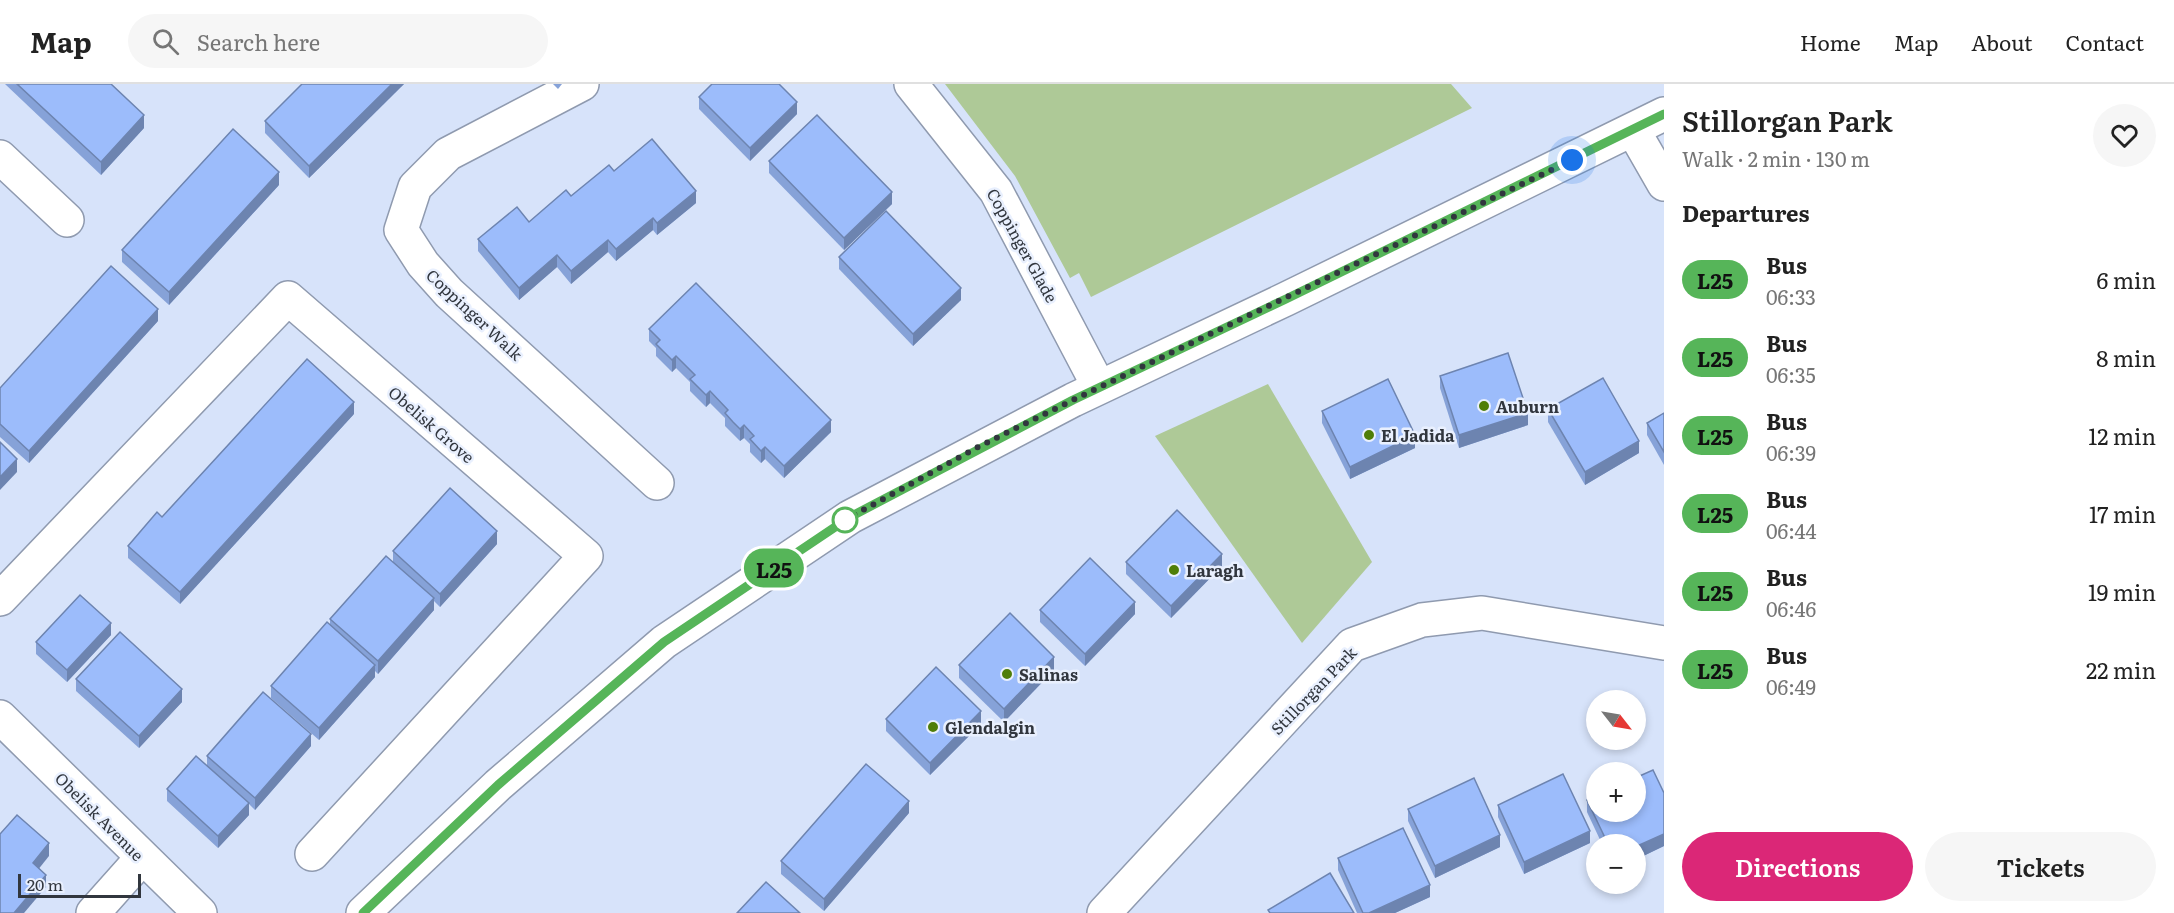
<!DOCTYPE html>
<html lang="en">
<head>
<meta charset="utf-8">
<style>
	body { margin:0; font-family:Literata,serif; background:#f6f6f6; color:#222; height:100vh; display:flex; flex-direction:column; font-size:22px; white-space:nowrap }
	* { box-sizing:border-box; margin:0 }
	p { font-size:20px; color:#767676 }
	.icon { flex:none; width:33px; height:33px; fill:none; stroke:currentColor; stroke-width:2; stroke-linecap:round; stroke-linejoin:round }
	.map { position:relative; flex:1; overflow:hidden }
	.sheet { display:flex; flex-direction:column; background:#fff; width:510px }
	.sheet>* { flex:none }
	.badge { padding:0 12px; border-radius:20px; font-size:21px; line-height:39px }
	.needle { width:39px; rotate:121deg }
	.fabs { position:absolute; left:1586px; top:606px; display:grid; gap:12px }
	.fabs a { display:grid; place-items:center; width:60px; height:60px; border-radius:50%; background:#fff; box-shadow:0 3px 9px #0003; font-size:30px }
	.scale { position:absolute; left:18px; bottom:15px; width:123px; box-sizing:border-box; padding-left:6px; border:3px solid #31363e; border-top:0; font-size:16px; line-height:21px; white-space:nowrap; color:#31363e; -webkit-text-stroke:4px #e9f0fe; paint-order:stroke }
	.you { position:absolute; width:30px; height:30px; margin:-15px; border:4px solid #fff; border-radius:50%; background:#1a73e8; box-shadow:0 0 0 9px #1a73e833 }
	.map>.badge { position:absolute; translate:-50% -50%; box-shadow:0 0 0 3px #fff }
	h2 { padding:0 18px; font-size:22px; line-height:54px }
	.round { display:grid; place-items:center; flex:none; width:63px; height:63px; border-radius:32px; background:#f6f6f6 }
	.headline { display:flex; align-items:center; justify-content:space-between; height:102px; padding:0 18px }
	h1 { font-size:28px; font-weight:600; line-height:45px }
	.button { display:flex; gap:12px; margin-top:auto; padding:12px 18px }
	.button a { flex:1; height:69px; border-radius:36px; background:#db2777; color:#fff; font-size:24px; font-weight:600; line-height:69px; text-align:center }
	.button a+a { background:#f6f6f6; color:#222 }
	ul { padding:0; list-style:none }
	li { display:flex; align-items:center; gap:18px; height:78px; padding:0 18px }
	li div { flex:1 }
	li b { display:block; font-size:22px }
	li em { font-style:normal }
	li .badge { min-width:66px; font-weight:700; text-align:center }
	header { display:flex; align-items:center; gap:36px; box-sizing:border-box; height:84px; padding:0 30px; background:#fff; border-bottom:2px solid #e0e0e0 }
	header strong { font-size:28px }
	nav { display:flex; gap:33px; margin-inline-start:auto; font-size:21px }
	.search { width:420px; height:54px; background:#f6f6f6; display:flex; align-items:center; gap:15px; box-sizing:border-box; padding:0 21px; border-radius:33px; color:#767676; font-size:22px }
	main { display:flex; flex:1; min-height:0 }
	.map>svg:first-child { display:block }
	.green { fill:#aec997 }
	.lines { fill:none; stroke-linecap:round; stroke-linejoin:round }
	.minor-casing { stroke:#8f9aaf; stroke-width:36 }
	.major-casing { stroke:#8f9aaf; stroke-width:36 }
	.minor { stroke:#fff; stroke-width:33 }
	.major { stroke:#fff; stroke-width:33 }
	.wall { fill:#86a2d8 }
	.shaded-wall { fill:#6d84b0 }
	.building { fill:#9cbcfb; stroke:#6d84b0; stroke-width:1.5 }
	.line-casing { stroke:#fff; stroke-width:14 }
	.line { stroke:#56b559; stroke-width:9 }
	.walk { stroke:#31363e; stroke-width:6; stroke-dasharray:0 10.8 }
	.poi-dot { fill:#4f7e09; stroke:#e9f0fe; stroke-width:2 }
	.stop-dot { fill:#fff; stroke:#56b559; stroke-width:3 }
	.labels { text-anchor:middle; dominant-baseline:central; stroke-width:5; stroke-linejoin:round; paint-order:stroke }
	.street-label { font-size:16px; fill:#31363e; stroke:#e9f0fe }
	.poi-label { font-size:16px; font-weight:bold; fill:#31363e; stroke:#e9f0fe; text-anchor:start }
</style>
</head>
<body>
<header>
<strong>Map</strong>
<div class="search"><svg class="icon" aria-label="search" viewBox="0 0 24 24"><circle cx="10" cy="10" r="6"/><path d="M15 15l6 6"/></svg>Search here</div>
<nav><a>Home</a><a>Map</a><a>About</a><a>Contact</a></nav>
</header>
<main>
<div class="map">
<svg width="1664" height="829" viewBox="0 0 1664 829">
	<rect width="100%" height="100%" fill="#d7e3fa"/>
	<g class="green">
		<polygon points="945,0 1451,0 1472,24 1091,213 1079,189 1070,194 1015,92"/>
		<polygon points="1268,300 1372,478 1302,559 1155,352"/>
	</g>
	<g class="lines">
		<g class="minor-casing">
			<g id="minor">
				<polyline points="582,0 448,70 415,103 401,146 423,180 449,209 657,399"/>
				<polyline points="911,0 996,107 1099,303"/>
				<polyline points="1633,46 1664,100"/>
				<polyline points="0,73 67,136"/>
				<polyline points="0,515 288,214 586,472 312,770"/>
				<polyline points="0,633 200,829"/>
				<polyline points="93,829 142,774"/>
				<polyline points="1104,829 1352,561 1422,536 1482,529 1664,559"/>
			</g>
		</g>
		<g class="major-casing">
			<polyline id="major" points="363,829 498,701 664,558 850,433 1073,316 1286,215 1664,30"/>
		</g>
		<use href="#minor" class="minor"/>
		<use href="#major" class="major"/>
	</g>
	<g class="wall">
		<polygon points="5,0 111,0 144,44 101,91"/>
		<polygon points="302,0 404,0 309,94 265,49 265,37"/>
		<polygon points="553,0 562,0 558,5"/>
		<polygon points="699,13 797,30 750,77 699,25"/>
		<polygon points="769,77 892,120 844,166 769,89"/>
		<polygon points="614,87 696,119 657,151 653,146 616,177 608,168 571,200 557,183 519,216 478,167 478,155 529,138"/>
		<polygon points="279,101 169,221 122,178 122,166"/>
		<polygon points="839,173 961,216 913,262 839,185"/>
		<polygon points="158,237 29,379 0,353 0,304"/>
		<polygon points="649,245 831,348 784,394 765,375 761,379 750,368 750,360 744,354 740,357 725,342 725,334 710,319 706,323 690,307 690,298 676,284 672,288 656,272 656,264 649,257"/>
		<polygon points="1440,292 1528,341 1459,364 1440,304"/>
		<polygon points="1548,325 1639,369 1585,401 1548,338"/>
		<polygon points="1322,327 1415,364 1350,395 1322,339"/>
		<polygon points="1664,329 1664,381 1647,351 1647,339"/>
		<polygon points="354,330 180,520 128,474 128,462 162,433"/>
		<polygon points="497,460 440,523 434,517 434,526 378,590 375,587 375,593 319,656 271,614 271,602 330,541 330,535 393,477 393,467"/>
		<polygon points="1126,478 1222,482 1171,534 1126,490"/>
		<polygon points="1040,526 1135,530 1085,582 1040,538"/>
		<polygon points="111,551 67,598 36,570 36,558"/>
		<polygon points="959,581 1054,586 1004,638 959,594"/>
		<polygon points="76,595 182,618 139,664 76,607"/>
		<polygon points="886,635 981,640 930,691 886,647"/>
		<polygon points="311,662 255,726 249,720 249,731 218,764 167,717 167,705 207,682 207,672"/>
		<polygon points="1664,709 1664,762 1635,776 1635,760 1602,760 1587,728 1587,716"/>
		<polygon points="1498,721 1590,759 1524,790 1498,733"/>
		<polygon points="1408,725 1500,763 1435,794 1408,737"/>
		<polygon points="909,729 824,827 781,790 781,777"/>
		<polygon points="1338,774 1430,813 1395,829 1357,829 1338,786"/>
	</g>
	<g class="shaded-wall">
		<polygon points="392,0 404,0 309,94 309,82"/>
		<polygon points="797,18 797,30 750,77 750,64"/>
		<polygon points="144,31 144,44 101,91 101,78"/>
		<polygon points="279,88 279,101 169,221 169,208"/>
		<polygon points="696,107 696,119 657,151 657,139"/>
		<polygon points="892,108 892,120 844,166 844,154"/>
		<polygon points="653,134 653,146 616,177 616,165"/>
		<polygon points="608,156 608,168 571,200 571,187"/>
		<polygon points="557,171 557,183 519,216 519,204"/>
		<polygon points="961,204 961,216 913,262 913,250"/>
		<polygon points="158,225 158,237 29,379 29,367"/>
		<polygon points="676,272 676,284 672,288 672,276"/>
		<polygon points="710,307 710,319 706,323 706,311"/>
		<polygon points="354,318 354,330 180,520 180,508"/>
		<polygon points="1528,329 1528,341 1459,364 1459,351"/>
		<polygon points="831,336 831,348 784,394 784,382"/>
		<polygon points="744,341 744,354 740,357 740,345"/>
		<polygon points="1415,351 1415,364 1350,395 1350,383"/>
		<polygon points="1639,357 1639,369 1585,401 1585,388"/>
		<polygon points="765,363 765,375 761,379 761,367"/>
		<polygon points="17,375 17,388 0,406 0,393"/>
		<polygon points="497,447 497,460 440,523 440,510"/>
		<polygon points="1222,470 1222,482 1171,534 1171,522"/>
		<polygon points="434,514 434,526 378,590 378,577"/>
		<polygon points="1135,518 1135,530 1085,582 1085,570"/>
		<polygon points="111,539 111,551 67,598 67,586"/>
		<polygon points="1054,573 1054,586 1004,638 1004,625"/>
		<polygon points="375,581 375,593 319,656 319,644"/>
		<polygon points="182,605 182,618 139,664 139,652"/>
		<polygon points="981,627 981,640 930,691 930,679"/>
		<polygon points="311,650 311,662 255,726 255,714"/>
		<polygon points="909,717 909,729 824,827 824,815"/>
		<polygon points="249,719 249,731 218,764 218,752"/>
		<polygon points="1590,747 1590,759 1524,790 1524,778"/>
		<polygon points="1664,750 1664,762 1635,776 1635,763"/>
		<polygon points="1500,751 1500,763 1435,794 1435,782"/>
		<polygon points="49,759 49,772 33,792 33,779"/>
		<polygon points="46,791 46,803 24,829 14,829"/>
		<polygon points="1430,801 1430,813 1395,829 1369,829"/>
	</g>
	<g class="building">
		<polygon points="17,0 111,0 144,31 101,78"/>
		<polygon points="302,0 392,0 309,82 265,37"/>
		<polygon points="712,0 779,0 797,18 750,64 699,13"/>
		<polygon points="817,31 892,108 844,154 769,77"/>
		<polygon points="233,45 279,88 169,208 122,166"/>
		<polygon points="652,55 696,107 657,139 653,134 616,165 608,156 571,187 557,171 519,204 478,155 517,123 529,138 566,106 571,112 609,81 614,87"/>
		<polygon points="886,127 961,204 913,250 839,173"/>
		<polygon points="111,182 158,225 29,367 0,340 0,304"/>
		<polygon points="696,199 831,336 784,382 765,363 761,367 750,355 754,352 744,341 740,345 733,338 725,329 728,326 710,307 706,311 690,295 695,291 676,272 672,276 656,260 660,256 649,245"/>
		<polygon points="1508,269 1528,329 1459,351 1440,292"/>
		<polygon points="307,275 354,318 180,508 128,462 157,428 162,433"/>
		<polygon points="1603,294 1639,357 1585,388 1548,325"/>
		<polygon points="1388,295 1415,351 1350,383 1322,327"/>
		<polygon points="1664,329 1664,368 1647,339"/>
		<polygon points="0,358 17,375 0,393"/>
		<polygon points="450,404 497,447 440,510 393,467"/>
		<polygon points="1177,426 1222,470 1171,522 1126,478"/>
		<polygon points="386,472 434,514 378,577 330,535"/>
		<polygon points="1090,474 1135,518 1085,570 1040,526"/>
		<polygon points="80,511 111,539 67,586 36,558"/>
		<polygon points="1010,529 1054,573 1004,625 959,581"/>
		<polygon points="327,538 375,581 319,644 271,602"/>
		<polygon points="120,548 182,605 139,652 76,595"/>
		<polygon points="936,583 981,627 930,679 886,635"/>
		<polygon points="263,608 311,650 255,714 207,672"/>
		<polygon points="196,672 249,719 218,752 167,705"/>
		<polygon points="866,680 909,717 824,815 781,777"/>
		<polygon points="1653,686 1664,709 1664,750 1635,763 1635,760 1608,760 1587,716 1596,712 1596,728 1635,728 1635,694"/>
		<polygon points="1563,690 1590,747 1524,778 1498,721"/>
		<polygon points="1474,694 1500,751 1435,782 1408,725"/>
		<polygon points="17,731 49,759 33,779 46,791 14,829 0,829 0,750"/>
		<polygon points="1403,744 1430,801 1369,829 1363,829 1338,774"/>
		<polygon points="1330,789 1354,829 1270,829 1268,826"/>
		<polygon points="766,798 800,829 737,829"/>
	</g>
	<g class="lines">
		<g class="line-casing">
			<polyline id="line" points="363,829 498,701 664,558 850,433 1073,316 1286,215 1664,30"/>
		</g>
		<use href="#line" class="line"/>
		<polyline class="walk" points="845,436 980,362 1073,316 1572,76"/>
	</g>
	<g class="poi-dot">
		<circle cx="1484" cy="322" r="6"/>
		<circle cx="1369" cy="351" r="6"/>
		<circle cx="1174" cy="486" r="6"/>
		<circle cx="1007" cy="590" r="6"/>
		<circle cx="933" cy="643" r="6"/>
	</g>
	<circle class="stop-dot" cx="845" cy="436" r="12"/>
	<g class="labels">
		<g class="street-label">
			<text transform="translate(1023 161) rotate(61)">Coppinger Glade</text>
			<text transform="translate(475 230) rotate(43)">Coppinger Walk</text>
			<text transform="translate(432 340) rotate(41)">Obelisk Grove</text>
			<text transform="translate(1313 606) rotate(-46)">Stillorgan Park</text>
			<text transform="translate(100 732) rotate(45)">Obelisk Avenue</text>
		</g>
		<g class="poi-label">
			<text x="1496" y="322">Auburn</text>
			<text x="1381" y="351">El Jadida</text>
			<text x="1186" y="486">Laragh</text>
			<text x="1019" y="590">Salinas</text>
			<text x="945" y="643">Glendalgin</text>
		</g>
	</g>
</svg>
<div class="fabs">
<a><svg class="needle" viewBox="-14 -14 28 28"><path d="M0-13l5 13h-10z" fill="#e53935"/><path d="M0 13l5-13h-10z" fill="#767676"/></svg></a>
<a>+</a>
<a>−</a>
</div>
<div class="scale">20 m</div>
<div class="you" style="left:1572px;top:76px"></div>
<b class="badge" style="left:774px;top:484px;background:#56b559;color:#111">L25</b>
</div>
<section class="sheet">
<div class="headline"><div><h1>Stillorgan Park</h1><p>Walk · 2 min · 130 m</p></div><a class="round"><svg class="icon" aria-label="heart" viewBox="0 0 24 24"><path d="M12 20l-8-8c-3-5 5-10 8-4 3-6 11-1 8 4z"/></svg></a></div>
<h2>Departures</h2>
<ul>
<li><span class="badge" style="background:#56b559;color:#111">L25</span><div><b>Bus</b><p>06:33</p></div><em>6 min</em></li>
<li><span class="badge" style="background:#56b559;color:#111">L25</span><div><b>Bus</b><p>06:35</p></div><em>8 min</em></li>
<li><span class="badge" style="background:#56b559;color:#111">L25</span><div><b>Bus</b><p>06:39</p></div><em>12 min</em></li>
<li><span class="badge" style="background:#56b559;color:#111">L25</span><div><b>Bus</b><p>06:44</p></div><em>17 min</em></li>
<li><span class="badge" style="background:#56b559;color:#111">L25</span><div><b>Bus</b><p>06:46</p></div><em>19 min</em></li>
<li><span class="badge" style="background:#56b559;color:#111">L25</span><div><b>Bus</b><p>06:49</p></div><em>22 min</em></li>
</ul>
<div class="button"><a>Directions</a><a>Tickets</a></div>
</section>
</main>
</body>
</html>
